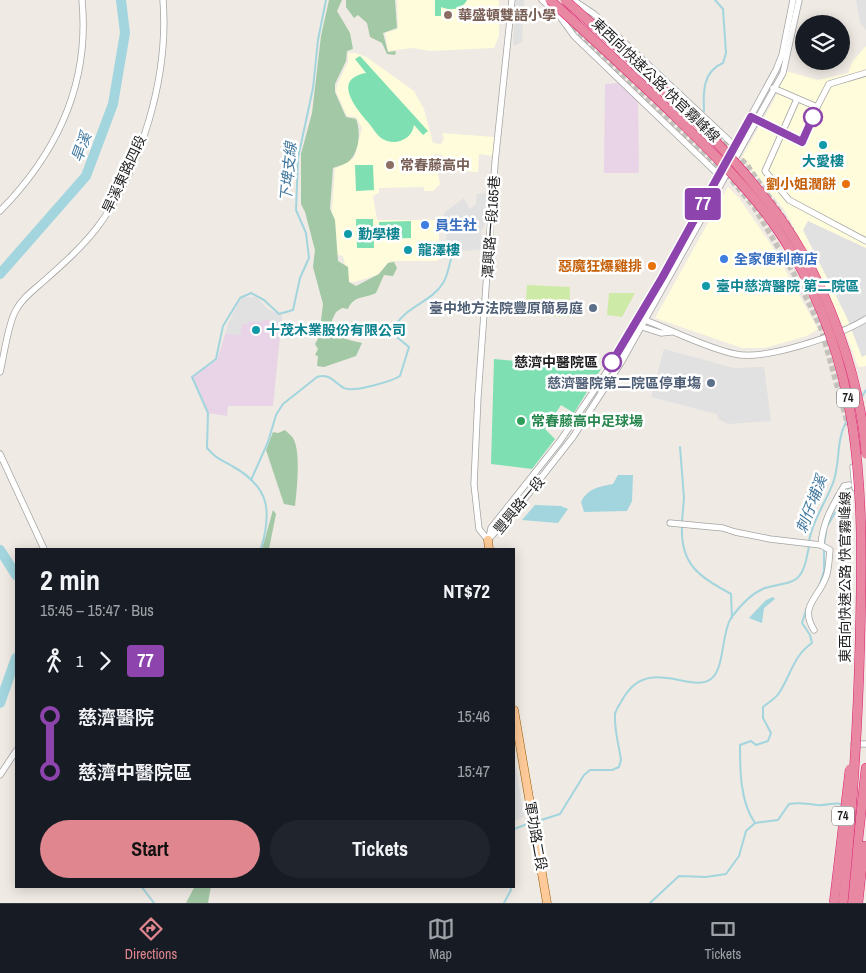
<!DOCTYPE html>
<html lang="en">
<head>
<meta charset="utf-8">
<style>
	body { margin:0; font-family:"Archivo Narrow","Noto Sans TC",sans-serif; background:#20242c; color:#f1f3f6; height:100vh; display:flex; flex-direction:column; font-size:19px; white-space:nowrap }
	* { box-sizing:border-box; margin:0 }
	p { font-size:16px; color:#9ea1a6 }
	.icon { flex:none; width:28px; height:28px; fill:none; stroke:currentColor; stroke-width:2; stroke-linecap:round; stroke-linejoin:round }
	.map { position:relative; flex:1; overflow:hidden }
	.panel { position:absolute; left:15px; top:548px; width:500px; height:340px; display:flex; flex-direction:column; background:#171b24; border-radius:0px; box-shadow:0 2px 12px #0003 }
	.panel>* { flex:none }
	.badge { padding:0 10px; border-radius:4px; font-size:18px; line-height:32px }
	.tools { position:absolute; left:795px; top:15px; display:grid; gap:10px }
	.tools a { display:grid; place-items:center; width:55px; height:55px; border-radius:50%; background:#171b24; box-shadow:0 2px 12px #0003; font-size:25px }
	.map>.badge { position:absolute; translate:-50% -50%; box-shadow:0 0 0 2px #fff }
	.legs { display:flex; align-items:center; gap:8px; height:55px; padding:0 25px; font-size:16px }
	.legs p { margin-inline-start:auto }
	.overview { display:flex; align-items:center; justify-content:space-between; height:85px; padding:0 25px }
	h1 { font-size:28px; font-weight:700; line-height:38px }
	.primary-button { display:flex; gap:10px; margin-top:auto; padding:10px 25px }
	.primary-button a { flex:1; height:58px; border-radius:30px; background:#df868f; color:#111; font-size:20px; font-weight:700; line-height:58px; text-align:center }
	.primary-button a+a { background:#20242c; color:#f1f3f6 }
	ul { padding:0 25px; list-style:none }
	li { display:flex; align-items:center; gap:18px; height:55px; font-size:19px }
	li i { display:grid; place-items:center; width:8px; height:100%; margin:0 6px; background:currentColor }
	li i::after { content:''; width:12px; height:12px; margin:-6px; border:4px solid; border-radius:50%; background:#171b24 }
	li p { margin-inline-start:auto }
	li:first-child i { background:linear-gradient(#0000 50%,currentColor 0) }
	li:last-child i { background:linear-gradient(currentColor 50%,#0000 0) }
	.tab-bar { display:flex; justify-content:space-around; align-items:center; height:70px; border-top:1px solid #363941; background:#171b24; font-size:14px; color:#9ea1a6 }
	.tab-bar a { display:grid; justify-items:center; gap:2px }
	.tab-bar .on { color:#df868f }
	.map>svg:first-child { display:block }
	.industrial { fill:#e8d4e6 }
	.education { fill:#fffcdb }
	.grass { fill:#ceeaa7 }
	.cemetery { fill:#a3c8a6 }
	.pitch { fill:#7ee0b2 }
	.parking { fill:#e1e1e1 }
	.water { fill:#a2d5de }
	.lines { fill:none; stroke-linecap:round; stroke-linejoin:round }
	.stream { stroke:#a2d5de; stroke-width:2 }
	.river { stroke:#a2d5de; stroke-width:10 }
	.minor-tunnel { stroke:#c5c1bb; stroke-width:5.5; stroke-dasharray:5.5 3; stroke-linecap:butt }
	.minor-casing { stroke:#a4a4a4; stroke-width:7 }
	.major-casing { stroke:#965800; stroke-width:9 }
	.highway-casing { stroke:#dd2070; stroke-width:10 }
	.minor { stroke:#fff; stroke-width:5.5 }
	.major { stroke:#feca99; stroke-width:8 }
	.highway { stroke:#e888a2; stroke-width:9 }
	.highway-bridge-casing { stroke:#dd2070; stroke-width:10; stroke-linecap:butt }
	.highway-bridge { stroke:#e888a2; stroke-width:9 }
	.line-1-casing { stroke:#fff; stroke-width:11 }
	.line-1 { stroke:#8e44ad; stroke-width:8 }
	.education-dot { fill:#8d6e63; stroke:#fff; stroke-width:2 }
	.stop-1-dot { fill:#fff; stroke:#8e44ad; stroke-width:2.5 }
	.culture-dot { fill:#0f9aa8; stroke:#fff; stroke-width:2 }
	.food-dot { fill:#e8710a; stroke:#fff; stroke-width:2 }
	.shop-dot { fill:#3f7fe0; stroke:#fff; stroke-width:2 }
	.service-dot { fill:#5c6f8a; stroke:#fff; stroke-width:2 }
	.leisure-dot { fill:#2e9e5b; stroke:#fff; stroke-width:2 }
	.labels { text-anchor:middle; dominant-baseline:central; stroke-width:5; stroke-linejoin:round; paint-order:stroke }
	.shield { fill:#fff; stroke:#616161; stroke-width:1 }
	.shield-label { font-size:12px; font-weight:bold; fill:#1d1d1d }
	.education-label { font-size:14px; font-weight:bold; fill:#785e54; stroke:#fff; text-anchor:start }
	.street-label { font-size:14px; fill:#1d1d1d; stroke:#fff }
	.culture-label { font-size:14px; font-weight:bold; fill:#0d838f; stroke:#fff; text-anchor:start }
	.food-label { font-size:14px; font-weight:bold; fill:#c56008; stroke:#fff; text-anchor:end }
	.shop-label { font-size:14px; font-weight:bold; fill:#366cbe; stroke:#fff; text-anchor:start }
	.service-label { font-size:14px; font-weight:bold; fill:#4e5e75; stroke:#fff; text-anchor:end }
	.stop-label { font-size:14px; font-weight:bold; fill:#1d1d1d; stroke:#fff; text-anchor:end }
	.leisure-label { font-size:14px; font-weight:bold; fill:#27864d; stroke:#fff; text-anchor:start }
	.water-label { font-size:15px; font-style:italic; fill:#42789f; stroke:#fff }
</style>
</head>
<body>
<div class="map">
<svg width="866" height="903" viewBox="0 0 866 903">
	<rect width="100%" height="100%" fill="#efeae3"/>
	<g class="industrial">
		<polygon points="619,83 638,100 639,173 604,173 605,84"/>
		<polygon points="246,297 256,297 267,309 282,316 273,406 228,406 227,416 208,413 192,377 217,360 229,322 240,300"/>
	</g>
	<g class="education">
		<polygon points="397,0 499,0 499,36 494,48 430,51 413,48 388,51 385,33 398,29"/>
		<polygon points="866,46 866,366 858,367 842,323 785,211 742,157 775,98 786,71 818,80 848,73 852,62"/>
		<polygon points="348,53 356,53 368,58 414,91 424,109 433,143 441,144 444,139 442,133 494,137 493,156 479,154 478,172 450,170 442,155 434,154 440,184 433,191 424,191 424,187 379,188 379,193 373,196 377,220 439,220 439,245 445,245 445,256 436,261 390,261 377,275 354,282 349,282 343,256 335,254 332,209 335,169 354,158 362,128 356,117 347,116 336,92 337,85 348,62"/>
		<polygon points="728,187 739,198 772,246 818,329 807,336 765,348 742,348 655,318"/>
	</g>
	<g class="grass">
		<polygon points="527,285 570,287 569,317 525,315"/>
		<polygon points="609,293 635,293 622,317 607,315"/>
	</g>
	<g class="cemetery">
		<path d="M329,0h13l-5,11 13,22 3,16 -6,2 -1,10 -11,23v8l11,25 10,2c5,12 3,31 -5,40 -3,5 -13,7 -18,9l-3,41 5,11 3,41 10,6 1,15 7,4 23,-12 9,-11 6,-1 3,6 -4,8 -9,-1 -8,18c-12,6 -22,2 -28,16l-6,-1 -6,4 -4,8c4,19 14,19 30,23l-6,13 -32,11 -7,-1 1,-10 -3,-1 3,-6 -3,-5 4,-7 4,-33 -10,-37 2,-17 -10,-38 -4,-8v-50l11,-41 9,-77z"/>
		<polygon points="346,0 395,0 397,28 383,33 388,52 396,51 395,55 387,54 382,43 370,37 367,23 358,15 354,18 346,7"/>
		<path d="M285,430c2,2 6,5 8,8 8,13 4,52 2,68l-11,-2 -18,-54 7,-18 5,1z"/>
		<polygon points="273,510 276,514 269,549 262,549"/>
		<polygon points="195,886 211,886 208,903 186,903"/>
	</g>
	<g class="pitch">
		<path d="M435,0h32c-5,10 -17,11 -26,7v9h-6z"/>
		<path d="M360,56l68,75 -5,4 -9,-10c-2,15 -20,22 -33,13 -6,-5 -10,-13 -15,-18 -12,-15 -33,-41 0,-47l-11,-14z"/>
		<polygon points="355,165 373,165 374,190 356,191"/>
		<polygon points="356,219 373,219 374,248 357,248"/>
		<polygon points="411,221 411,238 379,239 379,222"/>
		<polygon points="494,359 601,369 574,413 561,405 545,429 555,439 532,469 491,464"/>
	</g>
	<g class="parking">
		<polygon points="516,0 524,0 522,42 514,46 513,40"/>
		<polygon points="856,0 866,0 866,30 860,22"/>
		<polygon points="489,193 488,220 481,231 483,249 452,252 447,245 444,213 464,198 470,209 476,204 477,194"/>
		<polygon points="808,221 866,248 866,355 862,357 847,318 803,230"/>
		<polygon points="246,297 256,297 267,309 282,316 281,326 263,318 263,322 248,321 248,324 242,324 240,335 226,334 229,322 240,300"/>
		<polygon points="664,349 734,368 764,367 771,421 728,424 718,419 717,414 651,397"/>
		<polygon points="516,767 524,817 514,821 514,768"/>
	</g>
	<g class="water">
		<path d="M618,475h15l-1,26 -5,10 -43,1 -3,-10c7,-14 18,-15 32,-18z"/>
		<polygon points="535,505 561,506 568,509 558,523 522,520"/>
		<polygon points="773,597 775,599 764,608 762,623 749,618 766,600"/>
	</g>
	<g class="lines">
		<g class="stream">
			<path d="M704,111c-1,-19 -1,-40 19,-48l3,-10 -3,-44 -8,-9"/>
			<polyline points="861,398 866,390"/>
			<polyline points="680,447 684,498 682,521"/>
			<path d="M251,480l17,-38 8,-27 7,-11 34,-27c14,-4 17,6 27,11 9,5 48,-7 56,-12l9,-29 -11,-9 -3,-11c9,-20 37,-25 48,-44 5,-7 6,-19 9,-27"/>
			<polyline points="828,525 849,488"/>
			<path d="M682,526c-2,39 18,51 49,68l1,24"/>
			<path d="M809,541c4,-22 16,-37 24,-58 8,-21 2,-44 15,-64"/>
			<polyline points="824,544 826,532"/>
			<path d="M261,549c11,-38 9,-62 -29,-83 -12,-7 -14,-6 -25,-18l1,-35 -16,-36 24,-18 7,-33 17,-28 11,-5 13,7 15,14 14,-4 7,-32 9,-20 -3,-25 -10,-23 2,-52 15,-70 5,-48 8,-40"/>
			<polyline points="820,584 824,571 824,549"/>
			<path d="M535,822l25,-8 24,-39 6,-5h22l7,-3 2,-7c-2,-14 -7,-31 -6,-46 1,-5 6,-12 9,-17 25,-41 67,-3 87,-18 14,-11 10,-45 20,-61 8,-11 21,-25 34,-30 11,-4 28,-3 35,-13 6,-7 7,-20 9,-29"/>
			<path d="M755,823c-15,-21 -15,-53 -15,-78l11,-4 5,4 12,-4 3,-8 -8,-15v-11c6,-5 12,-8 16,-14 12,-18 14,-37 33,-50l-2,-8 -8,-12 5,-16"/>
			<polyline points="514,829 530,823"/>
			<polyline points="141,886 154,903"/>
			<polyline points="504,903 511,890 510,886"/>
			<path d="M650,903l29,-27 27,1 20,-3 13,-18 7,-25 9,-8 23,-3 11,-16c12,-2 17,0 28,1 9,1 16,-3 25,-1"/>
		</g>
		<g class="river">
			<polyline points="0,274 86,176 113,104 125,33 121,0"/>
			<polyline points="0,550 16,575"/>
			<polyline points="0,703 16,658"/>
		</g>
		<g class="minor-tunnel">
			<polyline points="581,7 609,33"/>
			<polyline points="566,22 725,172 754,207 797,279 821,328 848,425"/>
			<polyline points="705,124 747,165 792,230"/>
		</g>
		<g class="minor-casing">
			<g id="minor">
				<polyline points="542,0 561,17"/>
				<polyline points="573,0 594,14 737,148"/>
				<polyline points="558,14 574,36 721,177"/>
				<polyline points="797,99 765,171 789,200 866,241"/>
				<polyline points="817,107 829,84 866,73"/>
				<polyline points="755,119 802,142 817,107 773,88"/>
				<path d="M0,211c57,-58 90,-128 82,-211"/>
				<path d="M642,319c31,11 61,28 93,35 30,7 105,-19 131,-35"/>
				<polyline points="639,326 661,333 671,332"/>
				<path d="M0,372c4,-16 8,-49 16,-62 6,-12 19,-21 29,-30 18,-16 36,-32 51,-51 46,-60 73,-154 67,-229"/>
				<polyline points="0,454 44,549"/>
				<polyline points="853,467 855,488"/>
				<path d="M670,523l53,5 12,4 35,7 51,6 9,5c-1,8 -1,19 -4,27 -8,22 -27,29 -12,53"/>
				<polyline points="489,538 491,528 560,441 616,358 662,279 776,70 782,55 793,0"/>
				<polyline points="488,540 522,502 573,437 622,361 783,73 799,0"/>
				<polyline points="488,540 479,529 474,484 478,396 495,163 512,0"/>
				<path d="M821,545c2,-24 11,-38 23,-59l5,-1"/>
				<polyline points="854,744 866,744"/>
				<polyline points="0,775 16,751"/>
			</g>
		</g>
		<g class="major-casing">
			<g id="major">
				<polyline points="488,540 489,549"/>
				<polyline points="514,710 547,903"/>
			</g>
		</g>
		<g class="highway-casing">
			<g id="highway">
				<polyline points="851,903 866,768"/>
				<polyline points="858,903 864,846"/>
			</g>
		</g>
		<use href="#minor" class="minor"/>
		<use href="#major" class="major"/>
		<use href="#highway" class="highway"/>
		<g class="highway-bridge-casing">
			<g id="highway-bridge">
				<path d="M550,0c43,39 86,78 127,118 34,34 68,66 96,105 91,130 91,265 87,416 -2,88 -8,176 -17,264"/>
				<path d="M565,0c75,67 155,136 215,218 46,64 80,157 86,236"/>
				<polyline points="834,903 850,769"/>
			</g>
		</g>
		<use href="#highway-bridge" class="highway-bridge"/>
	</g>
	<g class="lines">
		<g class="line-1-casing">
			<polyline id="line-1" points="612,362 662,278 751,117 802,142 813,117"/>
		</g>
		<use href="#line-1" class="line-1"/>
	</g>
	<g class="education-dot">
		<circle cx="448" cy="15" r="5"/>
		<circle cx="390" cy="165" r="5"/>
	</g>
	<g class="stop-1-dot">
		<circle cx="813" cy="117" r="9"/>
		<circle cx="612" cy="362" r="9"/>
	</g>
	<g class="culture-dot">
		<circle cx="823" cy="145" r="5"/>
		<circle cx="348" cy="234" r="5"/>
		<circle cx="408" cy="250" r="5"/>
		<circle cx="706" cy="286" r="5"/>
		<circle cx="256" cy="330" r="5"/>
	</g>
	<g class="food-dot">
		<circle cx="846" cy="184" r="5"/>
		<circle cx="652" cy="266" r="5"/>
	</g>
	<g class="shop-dot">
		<circle cx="425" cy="225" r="5"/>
		<circle cx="724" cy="259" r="5"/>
	</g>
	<g class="service-dot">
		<circle cx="593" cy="308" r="5"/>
		<circle cx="711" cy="383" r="5"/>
	</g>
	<circle class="leisure-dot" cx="521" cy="421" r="5"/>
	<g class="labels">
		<g class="shield">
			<rect x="837" y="388.5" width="22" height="19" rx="4"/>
			<rect x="832" y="806.5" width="22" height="19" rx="4"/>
		</g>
		<g class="shield-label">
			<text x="848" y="398">74</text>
			<text x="843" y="816">74</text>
		</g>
		<g class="education-label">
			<text x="458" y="15">華盛頓雙語小學</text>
			<text x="400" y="165">常春藤高中</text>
		</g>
		<g class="street-label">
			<text transform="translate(656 80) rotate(44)">東西向快速公路 快官霧峰線</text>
			<text transform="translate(124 174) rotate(-65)">旱溪東路四段</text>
			<text transform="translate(491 227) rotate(-86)">潭興路一段165巷</text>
			<text transform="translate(519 505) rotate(-50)">豐興路一段</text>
			<text transform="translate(845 577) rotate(-90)">東西向快速公路 快官霧峰線</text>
			<text transform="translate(536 836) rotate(80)">軍功路二段</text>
		</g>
		<g class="culture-label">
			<text x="823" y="161" text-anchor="middle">大愛樓</text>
			<text x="358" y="234">勤學樓</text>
			<text x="418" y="250">龍澤樓</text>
			<text x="716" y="286">臺中慈濟醫院 第二院區</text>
			<text x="266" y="330">十茂木業股份有限公司</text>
		</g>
		<g class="food-label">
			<text x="836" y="184">劉小姐潤餅</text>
			<text x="642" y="266">惡魔狂爆雞排</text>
		</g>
		<g class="shop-label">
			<text x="435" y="225">員生社</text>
			<text x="734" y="259">全家便利商店</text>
		</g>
		<g class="service-label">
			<text x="583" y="308">臺中地方法院豐原簡易庭</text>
			<text x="701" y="383">慈濟醫院第二院區停車塲</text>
		</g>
		<g class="stop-label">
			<text x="598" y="362">慈濟中醫院區</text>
		</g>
		<g class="leisure-label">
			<text x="531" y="421">常春藤高中足球場</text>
		</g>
		<g class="water-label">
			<text transform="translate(81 147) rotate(-70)">旱溪</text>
			<text transform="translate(288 172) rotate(-85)">下埤支線</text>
			<text transform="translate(811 504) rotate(-69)">刺仔埔溪</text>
		</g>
	</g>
</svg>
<div class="tools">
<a><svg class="icon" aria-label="layers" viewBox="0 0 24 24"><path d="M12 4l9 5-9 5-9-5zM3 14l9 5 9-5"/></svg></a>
</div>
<b class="badge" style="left:703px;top:204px;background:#8e44ad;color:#fff">77</b>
<section class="panel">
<div class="overview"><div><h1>2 min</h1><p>15:45 – 15:47 · Bus</p></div><b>NT$72</b></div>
<div class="legs"><svg class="icon" aria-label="walk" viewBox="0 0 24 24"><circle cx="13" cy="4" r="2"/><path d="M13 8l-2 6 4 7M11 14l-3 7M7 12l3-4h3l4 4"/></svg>1<svg class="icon" aria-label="forward" viewBox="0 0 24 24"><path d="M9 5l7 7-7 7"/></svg><b class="badge" style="background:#8e44ad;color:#fff">77</b></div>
<ul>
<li><i style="color:#8e44ad"></i><b>慈濟醫院</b><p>15:46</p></li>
<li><i style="color:#8e44ad"></i><b>慈濟中醫院區</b><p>15:47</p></li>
</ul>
<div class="primary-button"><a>Start</a><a>Tickets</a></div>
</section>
</div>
<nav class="tab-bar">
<a class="on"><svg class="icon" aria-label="directions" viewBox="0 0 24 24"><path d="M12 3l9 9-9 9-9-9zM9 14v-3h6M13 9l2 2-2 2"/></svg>Directions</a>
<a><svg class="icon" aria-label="map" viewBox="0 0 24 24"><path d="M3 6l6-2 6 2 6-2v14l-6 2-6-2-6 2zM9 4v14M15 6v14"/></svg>Map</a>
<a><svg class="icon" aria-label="tickets" viewBox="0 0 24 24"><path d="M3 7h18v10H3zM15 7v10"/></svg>Tickets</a>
</nav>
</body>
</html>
